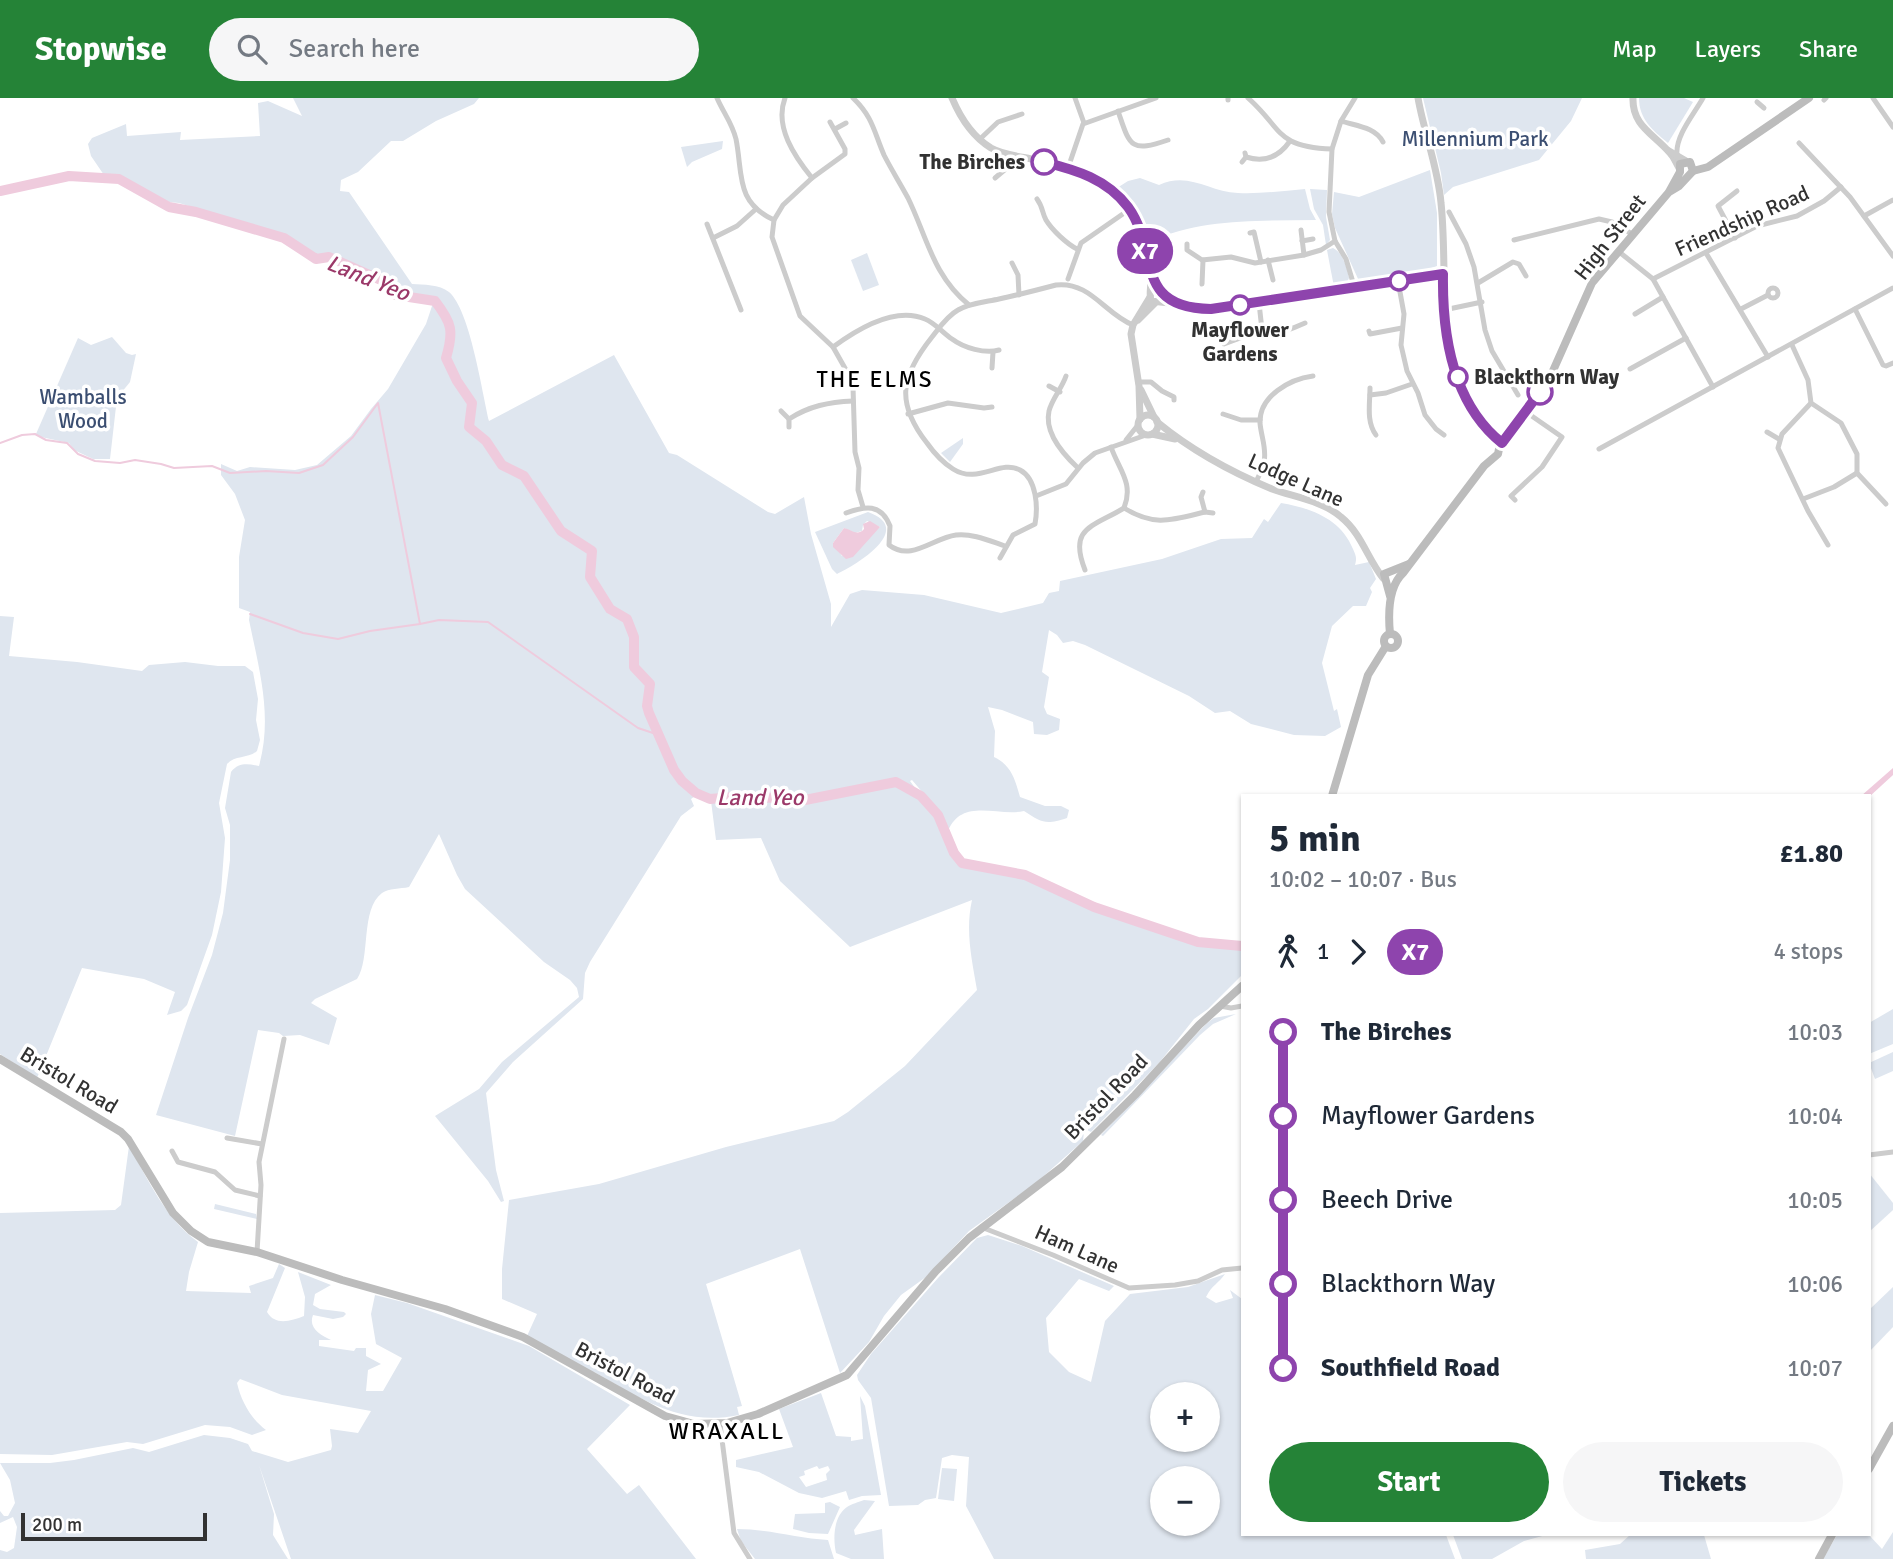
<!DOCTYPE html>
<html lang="en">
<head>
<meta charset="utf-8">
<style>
	body { margin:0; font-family:Signika,sans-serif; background:#f6f6f7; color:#1f2937; height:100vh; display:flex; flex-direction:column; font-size:26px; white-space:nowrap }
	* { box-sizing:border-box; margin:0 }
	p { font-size:23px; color:#747a83 }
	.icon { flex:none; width:38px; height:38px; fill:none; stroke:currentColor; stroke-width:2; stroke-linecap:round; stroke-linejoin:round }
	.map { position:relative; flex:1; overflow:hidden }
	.sheet { position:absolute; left:1241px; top:696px; width:630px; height:742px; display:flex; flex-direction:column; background:#fff; border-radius:0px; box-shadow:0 2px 5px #0004 }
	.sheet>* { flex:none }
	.badge { padding:0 14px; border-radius:23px; font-size:24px; line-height:46px }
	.tools { position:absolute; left:1150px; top:1284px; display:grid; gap:14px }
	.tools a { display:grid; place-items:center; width:70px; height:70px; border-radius:50%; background:#fff; box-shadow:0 2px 5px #0004; font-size:35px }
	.scale { position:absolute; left:21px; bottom:18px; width:186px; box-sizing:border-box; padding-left:7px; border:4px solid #323232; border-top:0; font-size:19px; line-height:24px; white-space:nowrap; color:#323232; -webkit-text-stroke:5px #fff; paint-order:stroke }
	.map>.badge { position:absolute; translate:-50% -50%; box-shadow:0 0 0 4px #fff }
	.legs { display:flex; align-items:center; gap:10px; height:77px; padding:0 28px; font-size:23px }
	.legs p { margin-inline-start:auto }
	.summary { display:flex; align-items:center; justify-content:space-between; height:119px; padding:0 28px }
	h1 { font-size:38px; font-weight:800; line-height:52px }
	.action { display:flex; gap:14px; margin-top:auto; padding:14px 28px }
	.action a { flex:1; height:80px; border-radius:42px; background:#258337; color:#fff; font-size:28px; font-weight:800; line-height:80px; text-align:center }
	.action a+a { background:#f6f6f7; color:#1f2937 }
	ul { padding:0 28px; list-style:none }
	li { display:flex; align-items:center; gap:24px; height:84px; font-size:26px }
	li i { display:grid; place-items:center; width:10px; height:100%; margin:0 9px; background:currentColor }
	li i::after { content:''; width:18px; height:18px; margin:-9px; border:5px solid; border-radius:50%; background:#fff }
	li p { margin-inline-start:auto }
	li:first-child i { background:linear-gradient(#0000 50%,currentColor 0) }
	li:last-child i { background:linear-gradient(currentColor 50%,#0000 0) }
	header { display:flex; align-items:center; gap:42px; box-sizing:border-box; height:98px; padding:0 35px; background:#258337; color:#fff }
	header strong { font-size:33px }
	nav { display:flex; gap:38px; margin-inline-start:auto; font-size:24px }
	.search { width:490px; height:63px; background:#f6f6f7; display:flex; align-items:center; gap:18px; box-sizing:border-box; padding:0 24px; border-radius:38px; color:#747a83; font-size:26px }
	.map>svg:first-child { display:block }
	.green { fill:#dfe6ef; fill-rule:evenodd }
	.water { fill:#efcbdd }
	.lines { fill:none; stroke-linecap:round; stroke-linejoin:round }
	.stream { stroke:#efcbdd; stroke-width:2 }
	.river { stroke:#efcbdd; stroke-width:10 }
	.minor { stroke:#ccc; stroke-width:5 }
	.tertiary { stroke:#ccc; stroke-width:7 }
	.secondary { stroke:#bcbcbc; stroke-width:8 }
	.line-1-casing { stroke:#fff; stroke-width:16 }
	.line-1 { stroke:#8e44ad; stroke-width:10 }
	.stop-1-dot { fill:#fff; stroke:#8e44ad; stroke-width:3.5 }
	.labels { text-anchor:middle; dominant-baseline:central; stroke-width:7; stroke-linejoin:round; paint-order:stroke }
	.park-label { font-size:21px; fill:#3b4e71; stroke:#fff }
	.stop-label { font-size:21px; font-weight:bold; fill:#323232; stroke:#fff; text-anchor:end }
	.street-label { font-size:21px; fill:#323232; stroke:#fff }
	.water-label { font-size:23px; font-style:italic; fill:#9b3969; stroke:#fff }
	.neighbourhood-label { font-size:23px; letter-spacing:2px; fill:#000; stroke:#fff }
	.quarter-label { font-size:24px; letter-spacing:2px; fill:#000; stroke:#fff }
</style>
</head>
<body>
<header>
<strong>Stopwise</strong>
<div class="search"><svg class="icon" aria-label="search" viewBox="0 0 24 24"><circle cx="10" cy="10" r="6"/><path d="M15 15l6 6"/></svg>Search here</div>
<nav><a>Map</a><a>Layers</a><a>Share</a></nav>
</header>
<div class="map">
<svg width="1893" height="1461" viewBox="0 0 1893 1461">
	<rect width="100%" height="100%" fill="#fff"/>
	<g class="green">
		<path d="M293,0h186l-5,6 -38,17 -33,20h-12l-33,31 -17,8 -1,11 9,1 63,92c12,1 27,0 37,8 21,18 33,100 40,129l125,-66 55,98 8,2 91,57 7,2 29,-17 7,37 20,70v23l19,-33 12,-4 62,5 77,18 42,-10 6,-10 10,-2 1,-10 102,-22 59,-20 31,-1 12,-19 4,3 13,-19c30,5 60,16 72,46 3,7 4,9 2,16l14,-3 7,17 -6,9 2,4 -6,14h-13l-21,20 -10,37 12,48 3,-2 4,18 -16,9 -31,-1 -43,-11 -21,-13 -15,2 -26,-17 -104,-51 -12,-4 -10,2 -6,-8 -8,-5 -7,42 7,5 -5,30 3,7 13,5 -1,11 -12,5 -13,-1 -1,-12 -31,-12 -14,-3 7,24 -1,26c17,8 21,22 26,40l25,9h16l8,4 -2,8c-21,7 -25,5 -43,-7 -26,6 -62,-14 -76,20l-7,-17 -29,-34 -2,1 36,49 6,22 7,10 26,8 30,3 15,5 60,29 39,15 20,3 41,16 52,3v31l-34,34 -14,10 -35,44 -68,69 -4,-2 -3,2 -1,9 -46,41 -68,49 -43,46 -25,18 -17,21 -15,26 -29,31 -40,-124 -94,35 36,122 -5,1 2,8c-58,12 -97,-16 -145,-43l-2,1 -65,-37 10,-22 -35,-15v-30l7,-69 90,-16 127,-37 108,-26 14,-9 57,-46 72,-76c-5,-30 -12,-59 -5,-90l-122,47 -70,-66 -19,-43 -45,2 -5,-39 -16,-5 -4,3 3,7 -13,10 -91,146 -5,11 -2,26 -70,63 -27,31 10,77 8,31 -3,1 -13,-21 -53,-65 44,-27 23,-27 77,-65 -2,-9 -7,-8 -26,-18 -79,-73 -8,-14 -18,-41 -30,53c-9,2 -20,1 -27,6 -22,16 -11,66 -25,86l-42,20 -4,4 26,15 -8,27 -29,-10 -17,1 -4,-3 -21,-3 -23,106 -79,-21 32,-97 24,-63 11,-42 7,-53v-35l-5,-17 6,-36c8,-10 17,-8 28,-6 14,-50 0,-97 -10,-146l1,-8 -11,-4v-51l6,-37 -10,-26 -14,-19v-11l16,7 13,-4 45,3 22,-5 34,-29 20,-27 17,-20 38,-65 6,-18 4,-6 -38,-7 -18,-17 -47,-20 -18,-1 -28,-19 -108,-33 -10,-1 -30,-14 -35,-13 -13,-19 -3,-12 4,-6 34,-14 1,12 54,-4 -1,8 80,-4 -2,-33 10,-2 34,15z"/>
		<polygon points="1423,0 1582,0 1571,23 1539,62 1453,89 1444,97 1441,75"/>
		<path d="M1639,0h45l9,4 -25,41c-16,-13 -29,-24 -29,-45z"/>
		<polygon points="723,43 722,51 692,64 687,69 681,49"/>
		<polygon points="1430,72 1437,115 1437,168 1420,174 1363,184 1359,183 1335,130 1332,116 1334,94 1359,99"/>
		<path d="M1140,80l19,7c30,-14 50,7 79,8 22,1 45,-2 67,-4l5,20 6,11c-56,1 -115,-2 -167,22l-9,-24 -23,-30 11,-7z"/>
		<polygon points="1310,91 1327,92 1326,119 1330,142 1326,147 1323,127 1314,111"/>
		<path d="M1333,150c10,5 14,19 16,30l-2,5 -13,4 -7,-37z"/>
		<polygon points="867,155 879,187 863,193 851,162"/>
		<polygon points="112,239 126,255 132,257 136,256 130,284 117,300 110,361 93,361 74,352 69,345 41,339 36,336 78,240 91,247"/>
		<polygon points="963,340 963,346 950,364 941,355"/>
		<path d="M868,414c48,17 -12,53 -31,62l-5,-5 -17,-37zM867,423l13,6 -38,29 -9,-13 11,-15 11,5 7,-2 1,-6z"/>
		<path d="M0,518l14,1 -5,39 68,6 65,9 7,-6 36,-3 33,4h27l8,6 5,27 -2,21 4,20 -3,11c-9,8 -22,4 -30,13l-8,39 6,35 -4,54 -9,43 -25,70 -6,6 -14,4 8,-23 -31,-13 -62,-11 -45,110 -37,-24z"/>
		<polygon points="1893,911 1893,946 1869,956 1869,925"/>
		<polygon points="1236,916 1213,926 1200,937 1103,1038 1101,1037 1207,925 1214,920"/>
		<polygon points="1893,954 1893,973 1875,981 1869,965"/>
		<path d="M129,1048c20,35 36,72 69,96l-9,30 -3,19 65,2 -2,-7 24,-8 6,-14 6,4 -18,44c8,14 24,9 37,4l1,-19 -7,-25 33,13 -16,9 -2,11 7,4 24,3 2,2 -3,3 -10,2 -20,-4c-5,13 7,20 18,25h-12v6l35,5 2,-3h10v8l15,8 -13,6 -2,21h17l19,-33 -26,-14 -5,-30 4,-19 32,8 122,43 101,59 -43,44 40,45 12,-9 57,74h-405l-32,-94 15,49 -1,21 15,24h-288v-9l7,2 7,-4 3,-21 -4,-10 -13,6v-12l4,5h4l7,-13 -5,-23 -10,-17h50l24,-3 59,-12 16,4 55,-17 26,3 18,6 4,7 36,11 43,-12 1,-4 -2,-17 28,4 13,-22 -89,-16 -42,-16 -3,4c4,18 14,36 29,47l-14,5 -22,-8 -25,-2 -62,19 -16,-2 -75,13 -52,-1v-241l115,-3 6,-5z"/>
		<polygon points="1869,1075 1893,1105 1893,1112 1869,1134"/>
		<polygon points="215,1106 256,1116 257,1121 214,1111"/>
		<path d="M988,1137l34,11 92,40 -5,5 -30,-12 -33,39 3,34 20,20 22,10 14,-61 25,-27 58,-7 37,-13c-6,9 -13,11 -19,23l10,6 17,-5 -3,-8 12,9v236h204l9,24h-461l-28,-53 3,-49 -17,-2 -10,3 -6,40 -11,2 -7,5 -29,1 -18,-108 -13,-18 -1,-5 14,-21 67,-76 39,-40zM1162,1297h46v45h-46zM1162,1381h46v45h-46z"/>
		<polygon points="1893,1189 1893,1229 1869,1254 1869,1212"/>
		<path d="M821,1295l15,43 15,1v4l12,-2 -3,-43 5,10 16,89 -19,1 -13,4 -3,-9 -24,7 -23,-5 -40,-21 -23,-5v-7l57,-13 -14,-38zM817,1368l2,3 9,-3 2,4 -4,4 1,6 -21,7 -7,-10 6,-2 -1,-4z"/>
		<polygon points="942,1370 957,1371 954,1403 938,1401"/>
		<path d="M864,1402l11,1 -21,29 1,5 27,-6 2,30h-33l-15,-6c-3,-14 -3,-36 11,-46 4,-3 12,-5 17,-7z"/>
		<polygon points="830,1404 840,1409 828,1436 809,1435 793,1431 795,1416 825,1415 825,1405"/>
		<path d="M737,1431c31,0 60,9 91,11l6,19h-79l-14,-18z"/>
		<polygon points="1893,1434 1893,1461 1823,1461 1837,1437 1869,1437 1882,1451"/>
		<polygon points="1453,1437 1546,1437 1524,1443 1492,1461 1462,1461"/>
		<polygon points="1630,1437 1704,1437 1711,1461 1586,1461 1585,1452 1620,1446"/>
	</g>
	<g class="water">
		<path d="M870,423l10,6 -27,30 -7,2 -13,-12v-4l11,-15c7,1 13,9 20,1l-1,-5z"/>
		<polygon points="1893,670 1893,677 1869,699 1861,698"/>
	</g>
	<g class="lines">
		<g class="stream">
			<polyline points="0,345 22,337 35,336 46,342 67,345 78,356 95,363 120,365 135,362 161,366 174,370 212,368 230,375 266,373 299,375 323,367 353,339 378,305 420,526 439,522 488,524 638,630 659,637"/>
			<polyline points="250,516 303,535 338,541 370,533 420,526"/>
		</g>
		<path class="river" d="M0,93l69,-15 50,3 50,28 27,5 88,26 32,21 13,-2 54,24 13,14 39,6c17,22 19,30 11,57l11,23 15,22 -3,24 17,14 16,24 22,11 37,55 31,20 -2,26 20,32 17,10 7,18v30l16,17 -3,22 2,7 25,57 8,11 14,12 14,6 35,-3 60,4 91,-18 25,14 17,19 16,38 8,10 63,12 69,32 104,35 44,4"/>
		<g class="minor">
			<path d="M717,0c6,14 15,25 19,41 7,35 -1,63 38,81"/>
			<path d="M785,0c-11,29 10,59 27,80"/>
			<path d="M853,0c20,19 21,34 31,57 7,14 16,28 24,43 19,39 25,78 61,107"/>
			<polyline points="1075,0 1084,25"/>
			<path d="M1248,0c35,31 27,49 84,51"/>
			<polyline points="1873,0 1893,29"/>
			<polyline points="1228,2 1228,0"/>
			<polyline points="1824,2 1826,0"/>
			<polyline points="1757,4 1764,10"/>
			<path d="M1118,13c12,35 12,42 50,29"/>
			<path d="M1341,23c15,5 34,6 42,21"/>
			<polyline points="830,24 845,51 845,56 812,80 783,107 774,122 772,139 800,218 833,249 850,279 853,289 855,354 859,370 858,392 863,409"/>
			<polyline points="835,31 846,25"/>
			<polyline points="980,41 998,24 1022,16"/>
			<polyline points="1799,45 1850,99 1893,158"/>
			<path d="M1677,57c-2,-19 17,-41 26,-57"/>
			<path d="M1246,59c19,6 33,0 44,-16"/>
			<polyline points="1242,64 1246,59 1245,55"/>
			<polyline points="1068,70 1083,26 1156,0"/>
			<polyline points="995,80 1008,69 1012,57"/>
			<path d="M1037,101c6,8 5,14 9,21 6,10 21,24 31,29"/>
			<polyline points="1449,114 1466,146 1474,169 1485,232 1492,253 1518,297"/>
			<polyline points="1864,118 1893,102"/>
			<polyline points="707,126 741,212"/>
			<polyline points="1301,132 1304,157"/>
			<polyline points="1250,135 1254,134 1261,164"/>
			<polyline points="713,140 737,128 756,111"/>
			<polyline points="1735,140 1718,108 1737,93"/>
			<polyline points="1514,142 1599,121 1612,124 1632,136"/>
			<polyline points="1302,143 1313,141"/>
			<polyline points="1187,146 1187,152 1202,162 1231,159 1255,165 1304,157 1321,152 1335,143"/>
			<polyline points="1618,153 1653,181 1713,289"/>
			<polyline points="1706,155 1768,259"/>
			<polyline points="1268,162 1273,182"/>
			<polyline points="1012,165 1018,177 1019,197"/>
			<polyline points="1068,181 1081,145 1130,111"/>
			<polyline points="1653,181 1757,128 1797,118 1824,103 1841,89"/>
			<polyline points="1398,183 1404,216 1401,247 1407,273 1418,295 1425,317 1436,331 1444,337"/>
			<polyline points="1478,185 1513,164 1519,166 1526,178"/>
			<polyline points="1202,186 1203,162"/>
			<circle cx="1773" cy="195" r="5"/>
			<polyline points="1355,191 1346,161 1335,143 1329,114 1332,51 1341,23 1355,0"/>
			<polyline points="1259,205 1262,232"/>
			<polyline points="1741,211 1768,197"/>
			<polyline points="1855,211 1883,267 1886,268 1893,265"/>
			<polyline points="1444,212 1482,204"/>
			<polyline points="1635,216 1663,199"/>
			<polyline points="1369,233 1370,236 1402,230"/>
			<path d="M1222,241l2,5 38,-14c14,7 29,-1 43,-7"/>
			<polyline points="1792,247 1808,282 1811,305 1841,325 1857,356 1857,375 1886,406"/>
			<path d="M833,249c23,-17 62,-41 92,-28 10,4 18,14 27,20 12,9 33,15 47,11"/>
			<polyline points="992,270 993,254"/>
			<polyline points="1630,271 1686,240"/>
			<path d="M1066,278c-4,12 -14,23 -17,35 -5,22 15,44 29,57"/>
			<polyline points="1138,284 1151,284 1162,293 1174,299 1174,302"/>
			<polyline points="1049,288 1060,294"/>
			<path d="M1370,290c0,15 -4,34 6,47"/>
			<polyline points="1370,297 1386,295 1412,286"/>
			<polyline points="1811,305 1782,336 1778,350 1808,413 1828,447"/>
			<polyline points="781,313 789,321"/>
			<polyline points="908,316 948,305 984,310 992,309"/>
			<polyline points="1223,316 1241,322 1260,322"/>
			<path d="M789,329v-8c20,-13 40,-17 64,-18"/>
			<polyline points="1767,334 1779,341"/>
			<polyline points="1126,342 1138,327"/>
			<polyline points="1599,351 1893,190"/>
			<path d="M1256,384c3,-7 7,-13 8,-20 3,-13 -3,-26 -4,-39 -1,-27 30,-44 53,-47"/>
			<polyline points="1203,394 1201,399 1205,414 1213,415"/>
			<polyline points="1036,398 1066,386 1083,365 1095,355 1146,337"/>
			<polyline points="1803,401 1834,389 1857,375"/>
			<polyline points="1515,402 1511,398 1542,369 1562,339 1526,314"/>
			<path d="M1124,410c30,19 48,12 81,4"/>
			<path d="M846,415c19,-7 35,-10 44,13l-1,19c22,17 44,-7 67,-10 16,-2 34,6 49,11"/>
			<path d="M1000,460l13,-23 22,-11c3,-16 2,-45 -15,-54 -20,-11 -42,15 -67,-1 -11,-7 -19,-16 -26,-26 -32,-41 -26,-67 5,-106 7,-9 15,-21 26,-27 12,-7 27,-8 41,-11 19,-4 38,-9 57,-14 34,-4 49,29 77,40"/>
			<path d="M1085,472c-17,-43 8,-43 39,-62 10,-25 -5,-38 -13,-61"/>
			<polyline points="1220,908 1231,910 1242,908"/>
			<polyline points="227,1040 262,1046"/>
			<polyline points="172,1053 178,1064 215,1074 235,1092 260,1098"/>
			<polyline points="1869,1057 1893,1054"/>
			<polyline points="981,1129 1053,1157 1129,1190 1175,1187 1198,1183 1222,1172 1242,1170"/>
			<polyline points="257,1154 261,1087 259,1064 284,941"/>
			<polyline points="720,1326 734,1435 750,1461"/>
		</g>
		<g class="tertiary">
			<path d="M952,0c8,19 21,39 39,50 11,6 24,8 36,10 37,8 81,16 103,51 13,21 18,47 21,71 0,8 -2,14 0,21l28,3"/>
			<path d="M1418,0c6,35 20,69 23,105 9,83 -13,180 61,241"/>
			<path d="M1633,0c-1,28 21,36 37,55 4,4 6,10 9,15"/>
			<polyline points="1669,53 1686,63"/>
			<path d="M1153,182c11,22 35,29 58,29l232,-35"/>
			<polyline points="1138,222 1155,205"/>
			<polyline points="1141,292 1154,319"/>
			<circle cx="1148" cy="327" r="10"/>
			<polyline points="1140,321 1139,288 1131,236 1133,227 1150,199"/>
			<path d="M1157,324c34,28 74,50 115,67 22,8 51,12 69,28 21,17 26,41 42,61"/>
			<polyline points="1152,336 1175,341"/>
		</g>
		<g class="secondary">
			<polyline points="1693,73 1708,69 1809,0"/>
			<polyline points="1390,498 1384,476 1409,466"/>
			<path d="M1390,536c-2,-21 -2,-47 13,-61l81,-107 14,-12 1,-5 53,-76 40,-90 77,-91 11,-20v-8l10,-2 3,9 -14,15 -10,6"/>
			<circle cx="1391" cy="543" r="7"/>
			<polyline points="1332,698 1368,577 1386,548"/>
			<polyline points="0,961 121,1034 128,1041 173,1115 191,1133 208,1144 257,1154 342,1182 445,1211 523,1239 665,1318 694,1326 727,1325 758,1316 847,1277 936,1173 969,1140 1062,1069 1135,997 1199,927 1242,888"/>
			<polyline points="1869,1371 1893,1328"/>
			<polyline points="1819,1461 1832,1437"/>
		</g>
	</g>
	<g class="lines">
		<g class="line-1-casing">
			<path id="line-1" d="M1044,64c32,8 63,17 84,45 32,44 4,101 83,102l232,-35c-1,61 10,130 59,169l38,-51"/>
		</g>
		<use href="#line-1" class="line-1"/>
	</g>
	<g class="stop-1-dot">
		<circle cx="1044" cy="64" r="12"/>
		<circle cx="1399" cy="183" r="9"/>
		<circle cx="1240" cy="207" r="9"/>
		<circle cx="1458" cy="279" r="9"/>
		<circle cx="1540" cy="294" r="12"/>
	</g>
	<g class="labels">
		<g class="park-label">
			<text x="1475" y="41">Millennium Park</text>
			<text x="83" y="299">Wamballs<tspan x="83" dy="24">Wood</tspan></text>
		</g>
		<g class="stop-label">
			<text x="1025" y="64">The Birches</text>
			<text x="1240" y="232" text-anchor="middle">Mayflower<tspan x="1240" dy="24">Gardens</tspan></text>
			<text x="1474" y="279" text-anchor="start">Blackthorn Way</text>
		</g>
		<g class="street-label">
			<text transform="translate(1742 123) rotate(-24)">Friendship Road</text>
			<text transform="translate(1610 139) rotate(-52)">High Street</text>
			<text transform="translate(1296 382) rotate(24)">Lodge Lane</text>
			<text transform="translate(69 982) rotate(31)">Bristol Road</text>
			<text transform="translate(1106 999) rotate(-46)">Bristol Road</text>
			<text transform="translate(1077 1151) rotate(24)">Ham Lane</text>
			<text transform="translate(625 1275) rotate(28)">Bristol Road</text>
		</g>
		<g class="water-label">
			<text transform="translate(368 180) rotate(22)">Land Yeo</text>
			<text x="760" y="699">Land Yeo</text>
		</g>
		<g class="neighbourhood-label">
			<text x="875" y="281">THE ELMS</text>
		</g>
		<g class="quarter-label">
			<text x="727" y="1333">WRAXALL</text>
		</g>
	</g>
</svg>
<div class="tools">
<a>+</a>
<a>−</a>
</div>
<div class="scale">200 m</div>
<b class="badge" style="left:1145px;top:153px;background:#8e44ad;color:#fff">X7</b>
<section class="sheet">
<div class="summary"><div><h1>5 min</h1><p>10:02 – 10:07 · Bus</p></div><b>£1.80</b></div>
<div class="legs"><svg class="icon" aria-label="walk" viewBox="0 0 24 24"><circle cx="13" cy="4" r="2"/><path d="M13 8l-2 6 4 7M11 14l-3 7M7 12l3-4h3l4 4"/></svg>1<svg class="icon" aria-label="forward" viewBox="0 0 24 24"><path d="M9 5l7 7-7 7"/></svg><b class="badge" style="background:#8e44ad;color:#fff">X7</b><p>4 stops</p></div>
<ul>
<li><i style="color:#8e44ad"></i><b>The Birches</b><p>10:03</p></li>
<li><i style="color:#8e44ad"></i><span>Mayflower Gardens</span><p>10:04</p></li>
<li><i style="color:#8e44ad"></i><span>Beech Drive</span><p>10:05</p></li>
<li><i style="color:#8e44ad"></i><span>Blackthorn Way</span><p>10:06</p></li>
<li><i style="color:#8e44ad"></i><b>Southfield Road</b><p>10:07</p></li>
</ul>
<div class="action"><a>Start</a><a>Tickets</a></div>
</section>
</div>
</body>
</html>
